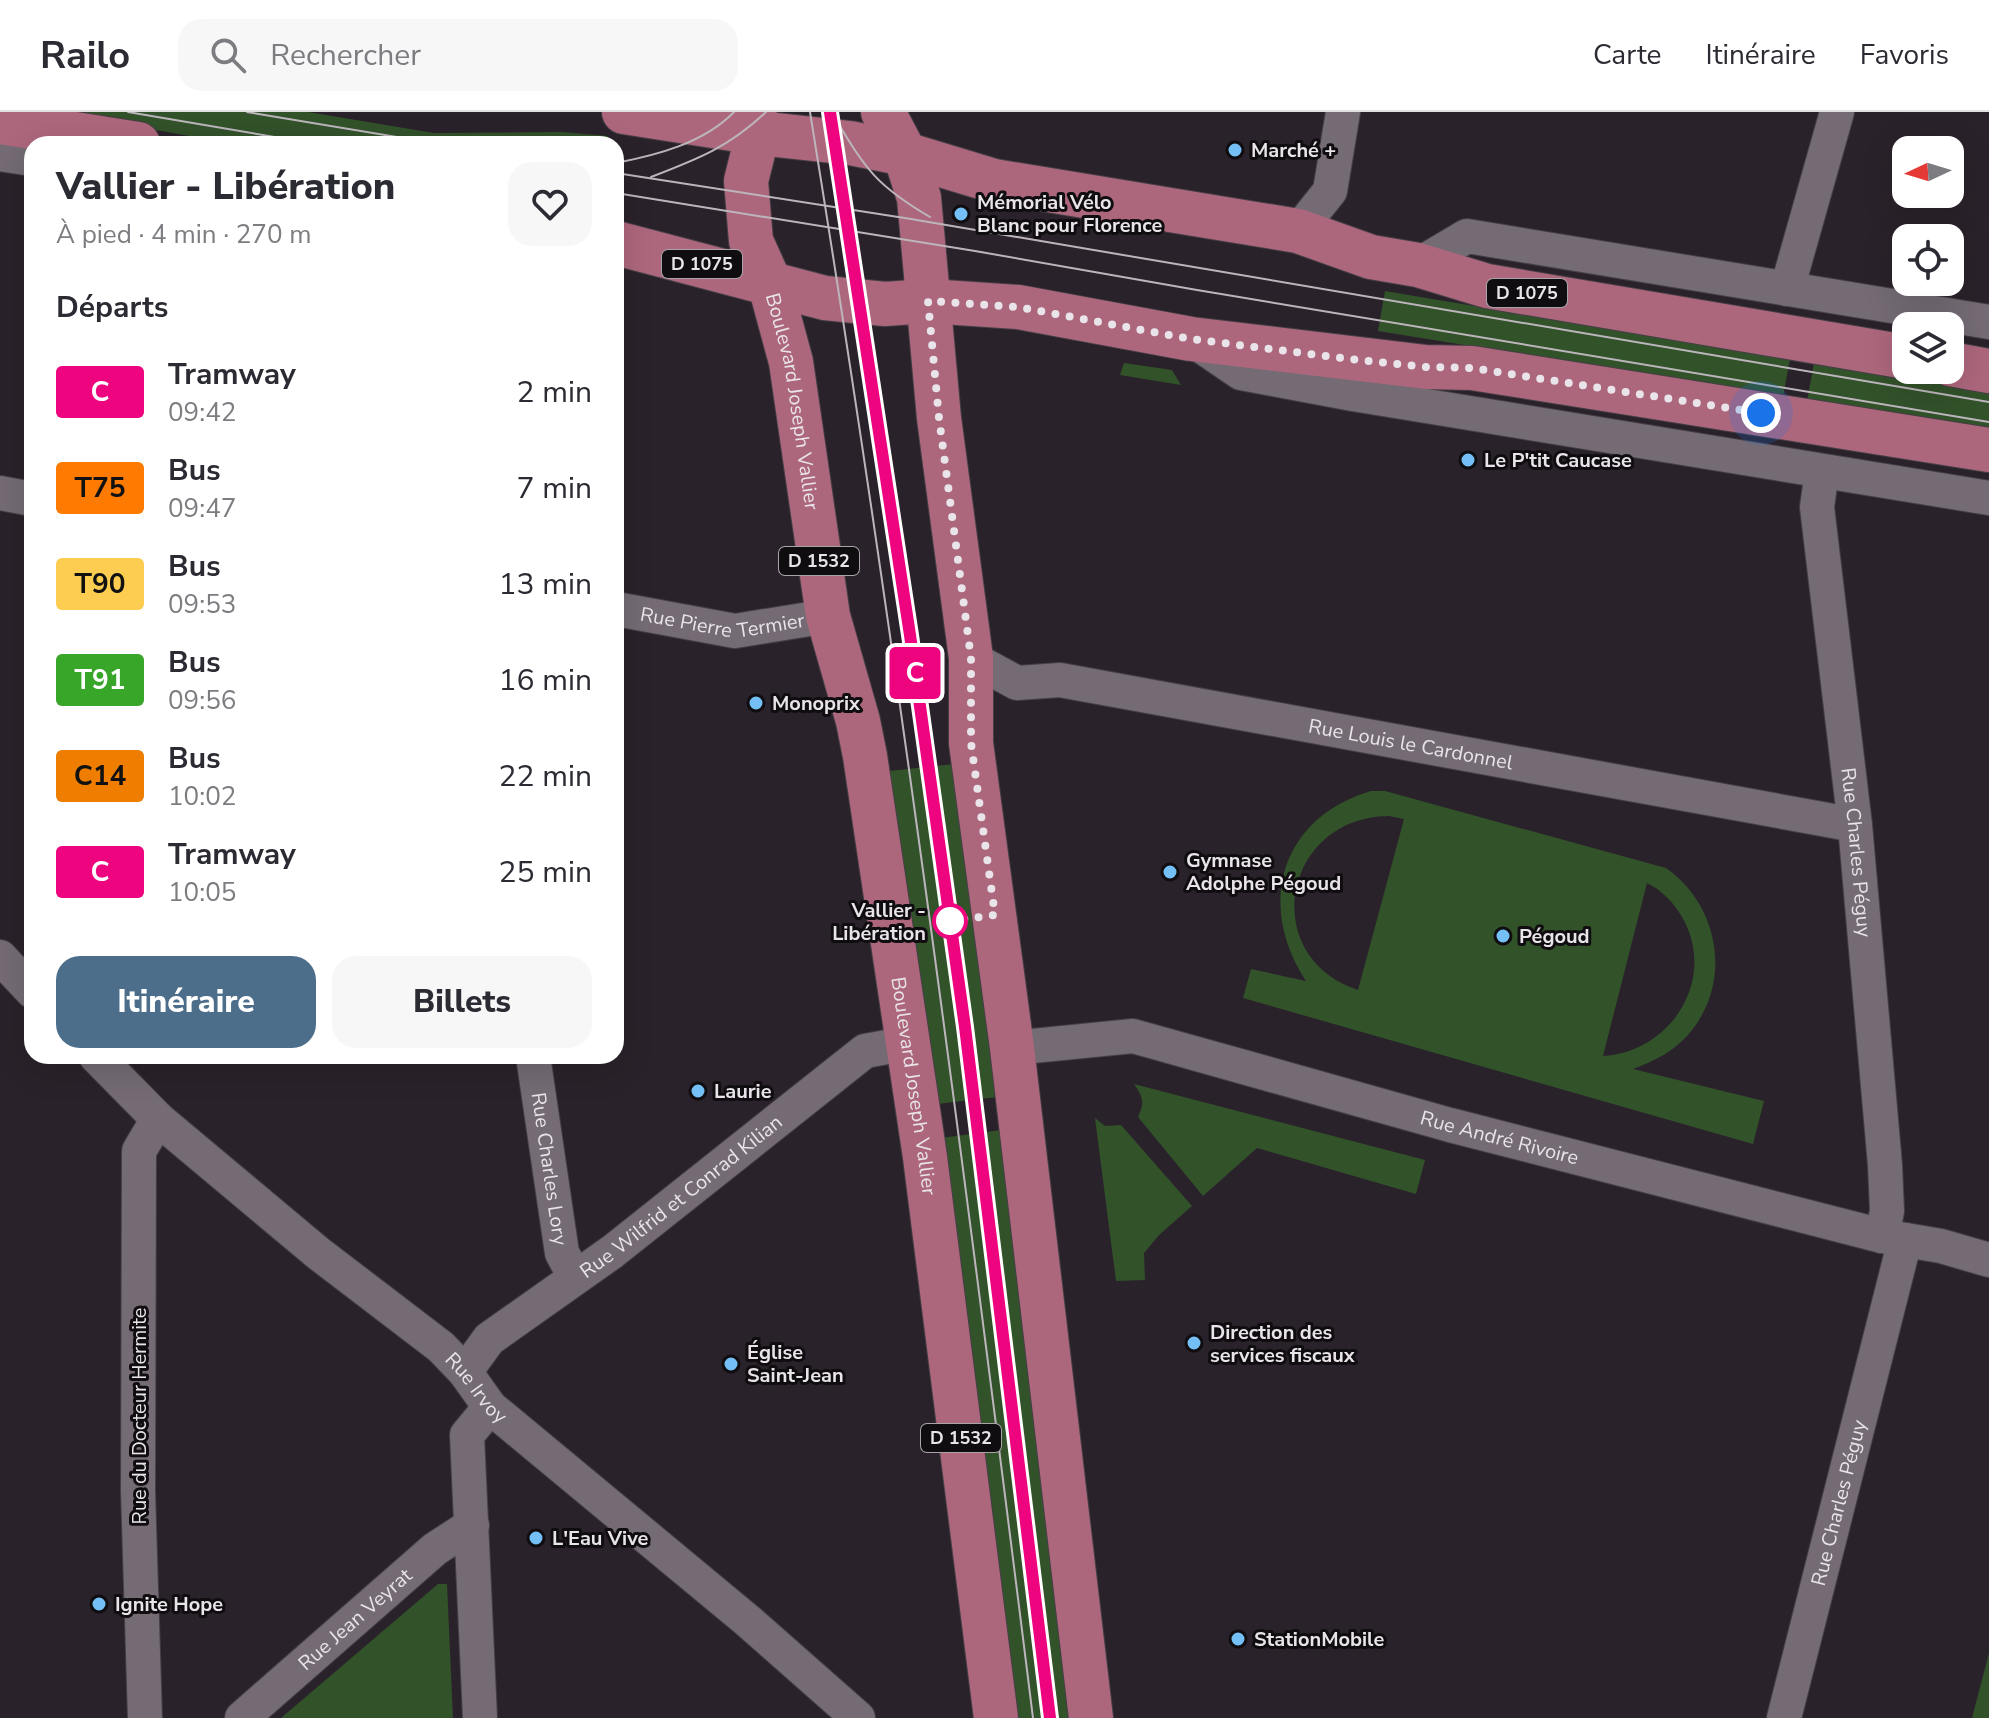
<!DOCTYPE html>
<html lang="fr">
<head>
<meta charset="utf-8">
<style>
	body { margin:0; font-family:"Nunito Sans",sans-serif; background:#f7f7f7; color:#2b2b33; height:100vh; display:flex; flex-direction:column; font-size:30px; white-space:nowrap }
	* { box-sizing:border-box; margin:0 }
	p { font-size:26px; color:#7c7c81 }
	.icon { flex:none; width:44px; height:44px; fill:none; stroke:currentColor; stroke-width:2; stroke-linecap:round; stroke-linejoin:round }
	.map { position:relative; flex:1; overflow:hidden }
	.drawer { position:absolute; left:24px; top:24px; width:600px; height:928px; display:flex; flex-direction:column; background:#fff; border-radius:24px; box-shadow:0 8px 32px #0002 }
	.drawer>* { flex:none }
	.badge { padding:0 16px; border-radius:6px; font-size:28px; line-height:52px }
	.needle { width:52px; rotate:266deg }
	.tools { position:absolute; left:1892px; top:24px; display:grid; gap:16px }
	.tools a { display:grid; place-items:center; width:72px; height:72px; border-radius:16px; background:#fff; box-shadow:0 8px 32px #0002; font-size:40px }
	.you { position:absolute; width:40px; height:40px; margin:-20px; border:6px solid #fff; border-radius:50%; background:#1a73e8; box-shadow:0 0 0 12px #1a73e833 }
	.map>.badge { position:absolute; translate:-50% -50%; box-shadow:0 0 0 4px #fff }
	h2 { padding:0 32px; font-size:30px; line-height:72px }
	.round { display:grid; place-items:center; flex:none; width:84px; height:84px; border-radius:24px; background:#f7f7f7 }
	.head { display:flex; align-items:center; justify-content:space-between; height:136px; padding:0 32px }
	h1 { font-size:38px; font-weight:800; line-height:60px }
	.action { display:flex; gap:16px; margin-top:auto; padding:16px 32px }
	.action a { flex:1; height:92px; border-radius:24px; background:#4c6e8b; color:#fff; font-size:32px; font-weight:800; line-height:92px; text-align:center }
	.action a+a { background:#f7f7f7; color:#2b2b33 }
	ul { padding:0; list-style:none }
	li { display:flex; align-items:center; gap:24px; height:96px; padding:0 32px }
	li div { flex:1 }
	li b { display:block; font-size:30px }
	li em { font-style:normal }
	li .badge { min-width:88px; font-weight:700; text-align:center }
	header { display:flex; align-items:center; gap:48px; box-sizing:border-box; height:112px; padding:0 40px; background:#fff; border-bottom:2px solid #e1e1e2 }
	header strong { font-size:38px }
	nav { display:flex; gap:44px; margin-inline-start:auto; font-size:28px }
	.search { width:560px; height:72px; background:#f7f7f7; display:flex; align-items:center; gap:20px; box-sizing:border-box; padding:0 28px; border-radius:24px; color:#7c7c81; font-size:30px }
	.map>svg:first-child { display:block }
	.green { fill:#32522a; fill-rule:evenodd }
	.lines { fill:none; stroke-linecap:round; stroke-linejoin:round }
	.street-casing { stroke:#463f46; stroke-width:36 }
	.primary-casing { stroke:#463f46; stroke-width:46 }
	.street { stroke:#746b74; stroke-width:34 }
	.primary { stroke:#ad677c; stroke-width:44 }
	.tram { stroke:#bcb6bc; stroke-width:2 }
	.line-casing { stroke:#fff; stroke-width:18 }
	.line { stroke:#ee047f; stroke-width:12 }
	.walk { stroke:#e9e4e9; stroke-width:8; stroke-dasharray:0 14.4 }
	.poi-dot { fill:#74c0f6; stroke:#100d10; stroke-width:3 }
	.stop-dot { fill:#fff; stroke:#ee047f; stroke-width:4 }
	.labels { text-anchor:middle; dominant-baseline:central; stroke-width:6; stroke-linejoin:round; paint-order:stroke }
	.shield { fill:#100d10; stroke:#a8a4a8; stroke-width:2 }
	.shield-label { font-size:18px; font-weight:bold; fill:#e9e4e9 }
	.poi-label { font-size:20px; font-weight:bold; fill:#e9e4e9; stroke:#100d10; text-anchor:start }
	.street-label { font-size:20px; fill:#e9e4e9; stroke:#100d10 }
	.stop-label { font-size:20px; font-weight:bold; fill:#e9e4e9; stroke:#100d10; text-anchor:end }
</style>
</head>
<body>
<header>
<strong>Railo</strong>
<div class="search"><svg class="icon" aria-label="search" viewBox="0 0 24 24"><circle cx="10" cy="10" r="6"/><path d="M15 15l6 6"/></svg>Rechercher</div>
<nav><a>Carte</a><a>Itinéraire</a><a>Favoris</a></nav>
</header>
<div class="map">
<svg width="1989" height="1606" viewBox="0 0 1989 1606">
	<rect width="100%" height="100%" fill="#2a222a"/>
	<g class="green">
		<polygon points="55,0 308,0 434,21 562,20 608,24 609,32 234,32"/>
		<polygon points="1385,179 1790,247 1783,285 1378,219"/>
		<polygon points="1124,251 1172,258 1181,273 1120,263"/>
		<polygon points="1814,251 1989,280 1989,319 1807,289"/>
		<polygon points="954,652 998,985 937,992 889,659"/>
		<path d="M1371,679h14l281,77c57,40 68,124 15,174 -14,13 -30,20 -48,27l131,32 -11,43 -510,-146 8,-29 55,12c-50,-76 -26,-163 65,-190zM1389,704l15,3 -46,171c-101,-33 -75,-173 31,-174zM1647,771c15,7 27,20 35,34 36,62 -11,135 -79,139z"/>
		<path d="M1134,972l291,76 -9,34 -159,-46 -54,48 -65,-79c7,-15 5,-20 -4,-33z"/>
		<polygon points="1095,1006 1105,1014 1121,1013 1192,1094 1159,1123 1144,1141 1145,1168 1116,1169"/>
		<polygon points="1001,1018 1074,1606 1012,1606 941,1026"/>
		<polygon points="438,1472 447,1472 453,1606 281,1606"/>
		<polygon points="1989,1541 1989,1606 1972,1606"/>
	</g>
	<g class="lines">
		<g class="street-casing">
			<g id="street">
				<polyline points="0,42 32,47"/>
				<polyline points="1298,119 1330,79 1343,0"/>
				<polyline points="1418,153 1467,124 1989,210"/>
				<polyline points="1787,177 1837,0"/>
				<polyline points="1194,229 1241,261 1353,282 1989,386"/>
				<path id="s1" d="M1822,359l-5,36 38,318 30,340 2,46 -5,25"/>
				<polyline points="0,381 32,387"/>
				<path id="s2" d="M616,497l119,22 93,-15"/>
				<path id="s3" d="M971,546l46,25 43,-3 795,145"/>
				<polyline points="0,845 32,879"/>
				<path id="s4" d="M1012,936l121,-12 317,89 432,111 59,10 48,14"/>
				<path id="s5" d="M96,944l62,63 160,134 123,94 24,25 25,35 258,214 110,97"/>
				<path id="s6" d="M533,944l29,197 13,24"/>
				<path id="s7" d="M465,1260l24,-33 123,-87 253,-201 44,-8"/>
				<polyline points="145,1606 138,1379 139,1039 158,1007"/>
				<path id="s8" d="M242,1606l193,-169 37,-24"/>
				<polyline points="480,1606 467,1323 490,1295"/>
				<path id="s9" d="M1784,1606l121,-478"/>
			</g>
		</g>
		<g class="primary-casing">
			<g id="primary">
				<polyline points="624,0 758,21 850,31 905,42 994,69 1298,119 1371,145 1418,153 1487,174 1906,245"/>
				<path id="s10" d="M754,0l4,21 -12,48 5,60 18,40 22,81 37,254 30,105 7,35 60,401 71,561"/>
				<polyline points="883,0 905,42 919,86 939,306 971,546 971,631 1012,936 1091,1606"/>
				<polyline points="0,10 138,32"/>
				<polyline points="616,131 825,186 885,192 928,189 1018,195 1191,227 1426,255 1472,256 1989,338"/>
				<polyline points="1950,252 1989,259"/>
			</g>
		</g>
		<use href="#street" class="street"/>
		<use href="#primary" class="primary"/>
		<g class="tram">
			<polyline points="128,0 316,32"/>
			<polyline points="247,0 439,32"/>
			<path d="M810,0c87,534 156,1070 223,1606"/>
			<polyline points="830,0 901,467 965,915 1049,1606"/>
			<path d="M835,6c31,52 42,68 95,99"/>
			<path d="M616,51c41,-8 88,-20 118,-51"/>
			<polyline points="616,61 911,107 1989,290"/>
			<path d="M651,65c47,-18 78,-30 115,-65"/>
			<polyline points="616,81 975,139 1197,178 1989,310"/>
		</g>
	</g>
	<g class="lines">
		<g class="line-casing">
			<polyline id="line" points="830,0 910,523 965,915 1050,1606"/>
		</g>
		<use href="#line" class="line"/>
		<polyline class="walk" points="950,809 995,803 971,631 971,546 939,306 928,189 1018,195 1191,227 1350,247 1426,255 1472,256 1761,301"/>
	</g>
	<g class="poi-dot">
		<circle cx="1235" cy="38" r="8"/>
		<circle cx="961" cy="102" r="8"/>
		<circle cx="1468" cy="348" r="8"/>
		<circle cx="756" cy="591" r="8"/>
		<circle cx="1170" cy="760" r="8"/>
		<circle cx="1503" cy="824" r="8"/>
		<circle cx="698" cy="979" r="8"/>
		<circle cx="1194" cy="1231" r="8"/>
		<circle cx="731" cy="1252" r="8"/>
		<circle cx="536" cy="1426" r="8"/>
		<circle cx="99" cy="1492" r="8"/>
		<circle cx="1238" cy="1527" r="8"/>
	</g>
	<circle class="stop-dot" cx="950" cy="809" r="16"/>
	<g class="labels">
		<g class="shield">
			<rect x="662" y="138" width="80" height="28" rx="6"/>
			<rect x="1487" y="167" width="80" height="28" rx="6"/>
			<rect x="779" y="435" width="80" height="28" rx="6"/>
			<rect x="921" y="1312" width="80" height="28" rx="6"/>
		</g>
		<g class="shield-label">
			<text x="702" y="152">D 1075</text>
			<text x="1527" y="181">D 1075</text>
			<text x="819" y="449">D 1532</text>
			<text x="961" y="1326">D 1532</text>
		</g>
		<g class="poi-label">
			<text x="1251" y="38">Marché +</text>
			<text x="977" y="90">Mémorial Vélo<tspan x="977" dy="23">Blanc pour Florence</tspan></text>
			<text x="1484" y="348">Le P'tit Caucase</text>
			<text x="772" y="591">Monoprix</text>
			<text x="1186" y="748">Gymnase<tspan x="1186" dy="23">Adolphe Pégoud</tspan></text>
			<text x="1519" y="824">Pégoud</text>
			<text x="714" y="979">Laurie</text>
			<text x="1210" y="1220">Direction des<tspan x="1210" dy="23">services fiscaux</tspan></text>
			<text x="747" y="1240">Église<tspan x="747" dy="23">Saint-Jean</tspan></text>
			<text x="552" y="1426">L'Eau Vive</text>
			<text x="115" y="1492">Ignite Hope</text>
			<text x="1254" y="1527">StationMobile</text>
		</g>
		<g class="street-label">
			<text stroke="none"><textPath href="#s10" startOffset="298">Boulevard Joseph Vallier</textPath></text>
			<text stroke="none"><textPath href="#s2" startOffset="108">Rue Pierre Termier</textPath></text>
			<text stroke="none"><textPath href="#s3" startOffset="452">Rue Louis le Cardonnel</textPath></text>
			<text stroke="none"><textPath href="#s1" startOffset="384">Rue Charles Péguy</textPath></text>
			<text stroke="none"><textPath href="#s10" startOffset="994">Boulevard Joseph Vallier</textPath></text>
			<text stroke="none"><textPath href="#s4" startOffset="502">Rue André Rivoire</textPath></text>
			<text stroke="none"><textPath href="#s6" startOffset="114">Rue Charles Lory</textPath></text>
			<text stroke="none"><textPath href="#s7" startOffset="280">Rue Wilfrid et Conrad Kilian</textPath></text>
			<text stroke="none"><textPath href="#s5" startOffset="506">Rue Irvoy</textPath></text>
			<text transform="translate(139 1304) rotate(-90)">Rue du Docteur Hermite</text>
			<text stroke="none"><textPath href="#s9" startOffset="222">Rue Charles Péguy</textPath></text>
			<text stroke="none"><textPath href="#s8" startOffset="150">Rue Jean Veyrat</textPath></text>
		</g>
		<g class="stop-label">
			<text x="926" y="798">Vallier -<tspan x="926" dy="23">Libération</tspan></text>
		</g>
	</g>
</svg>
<div class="tools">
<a><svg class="needle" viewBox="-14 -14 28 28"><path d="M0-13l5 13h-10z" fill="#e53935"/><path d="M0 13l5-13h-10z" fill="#7c7c81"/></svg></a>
<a><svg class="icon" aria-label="locate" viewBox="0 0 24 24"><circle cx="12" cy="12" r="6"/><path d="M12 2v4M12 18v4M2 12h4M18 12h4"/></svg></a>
<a><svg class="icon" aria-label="layers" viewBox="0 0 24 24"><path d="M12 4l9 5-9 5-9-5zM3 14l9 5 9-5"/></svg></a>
</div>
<div class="you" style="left:1761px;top:301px"></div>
<b class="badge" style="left:915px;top:561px;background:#ee047f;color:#fff">C</b>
<section class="drawer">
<div class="head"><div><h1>Vallier - Libération</h1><p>À pied · 4 min · 270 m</p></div><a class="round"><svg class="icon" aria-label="heart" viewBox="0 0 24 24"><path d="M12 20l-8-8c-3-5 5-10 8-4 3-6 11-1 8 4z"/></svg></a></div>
<h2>Départs</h2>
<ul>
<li><span class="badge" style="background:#ee047f;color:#fff">C</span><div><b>Tramway</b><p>09:42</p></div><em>2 min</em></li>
<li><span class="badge" style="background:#ff7a00;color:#111">T75</span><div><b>Bus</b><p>09:47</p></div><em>7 min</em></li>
<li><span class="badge" style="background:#fccd51;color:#111">T90</span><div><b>Bus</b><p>09:53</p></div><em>13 min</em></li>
<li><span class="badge" style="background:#38a628;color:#fff">T91</span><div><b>Bus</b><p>09:56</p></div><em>16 min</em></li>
<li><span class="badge" style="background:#ee7d00;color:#111">C14</span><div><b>Bus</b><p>10:02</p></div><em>22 min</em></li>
<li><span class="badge" style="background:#ee047f;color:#fff">C</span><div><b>Tramway</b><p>10:05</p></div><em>25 min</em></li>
</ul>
<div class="action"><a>Itinéraire</a><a>Billets</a></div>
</section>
</div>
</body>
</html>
